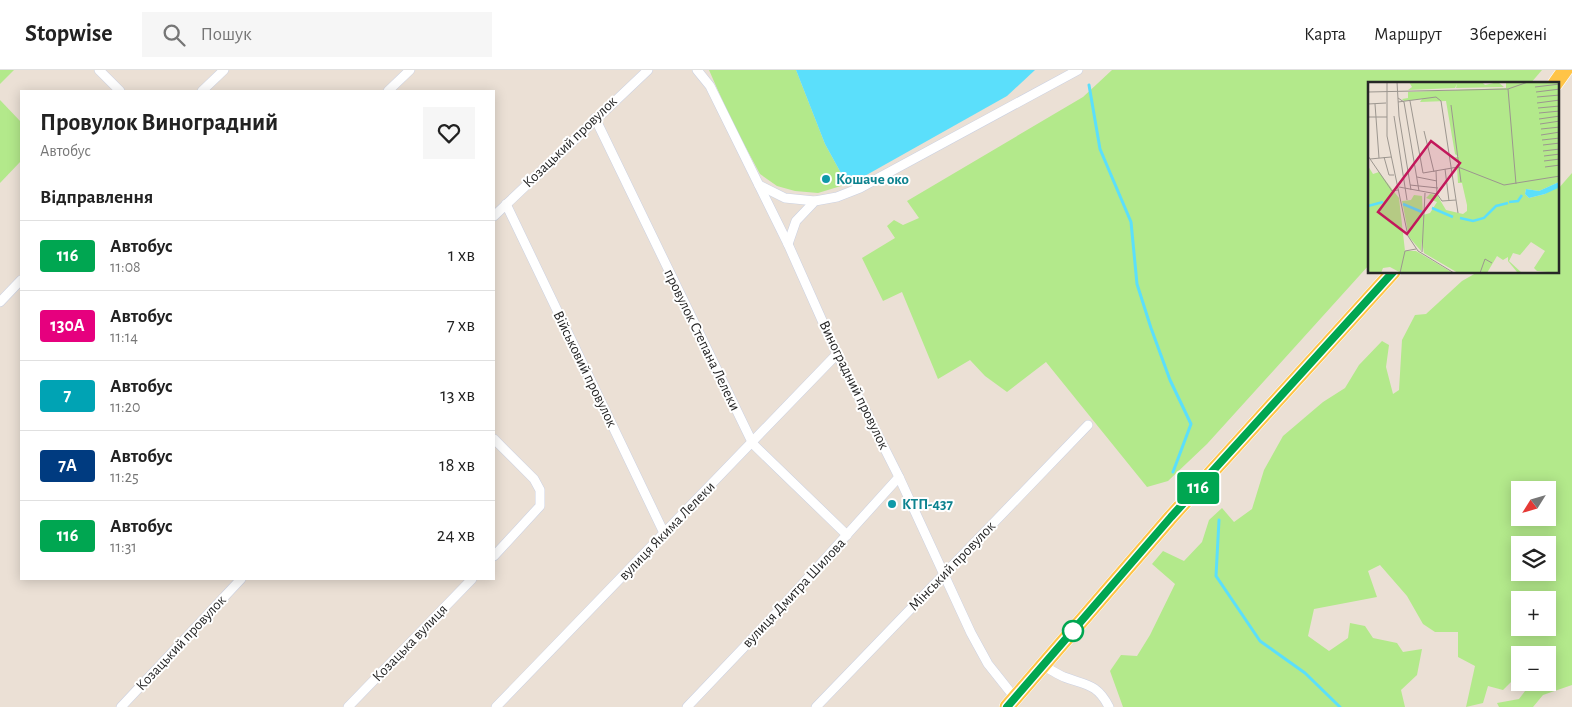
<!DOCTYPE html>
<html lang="uk">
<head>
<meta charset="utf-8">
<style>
	body { margin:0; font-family:"Alegreya Sans",sans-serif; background:#f6f6f6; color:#222; height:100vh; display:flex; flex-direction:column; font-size:19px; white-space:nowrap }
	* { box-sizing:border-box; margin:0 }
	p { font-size:16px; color:#767676 }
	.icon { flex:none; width:28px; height:28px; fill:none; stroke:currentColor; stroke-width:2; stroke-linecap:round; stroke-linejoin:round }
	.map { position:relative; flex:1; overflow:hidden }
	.panel { position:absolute; left:20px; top:20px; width:475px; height:490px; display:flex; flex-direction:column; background:#fff; border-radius:0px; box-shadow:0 2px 12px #0003 }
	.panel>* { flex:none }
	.badge { padding:0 10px; border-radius:4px; font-size:18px; line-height:32px }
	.needle { width:32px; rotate:233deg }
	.buttons { position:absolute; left:1511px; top:411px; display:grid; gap:10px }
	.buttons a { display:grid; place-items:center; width:45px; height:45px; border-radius:0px; background:#fff; box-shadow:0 2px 12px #0003; font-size:25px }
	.map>.badge { position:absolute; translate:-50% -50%; box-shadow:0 0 0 2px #fff }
	h2 { padding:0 20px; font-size:19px; line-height:45px }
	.round { display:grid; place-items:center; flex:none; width:52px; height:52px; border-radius:0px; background:#f6f6f6 }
	.overview { display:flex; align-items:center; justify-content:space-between; height:85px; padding:0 20px }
	h1 { font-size:24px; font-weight:700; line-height:38px }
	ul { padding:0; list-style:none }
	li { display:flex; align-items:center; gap:15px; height:70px; padding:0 20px; border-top:1px solid #e0e0e0 }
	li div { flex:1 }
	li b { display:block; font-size:19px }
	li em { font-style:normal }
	li .badge { min-width:55px; font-weight:700; text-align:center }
	header { display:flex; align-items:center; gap:30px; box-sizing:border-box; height:70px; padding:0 25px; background:#fff; border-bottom:1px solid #e0e0e0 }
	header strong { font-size:24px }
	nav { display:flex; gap:28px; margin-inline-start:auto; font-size:18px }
	.search { width:350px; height:45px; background:#f6f6f6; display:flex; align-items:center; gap:12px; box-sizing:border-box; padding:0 18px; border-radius:0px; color:#767676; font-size:19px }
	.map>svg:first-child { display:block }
	.green { fill:#b3e98b; fill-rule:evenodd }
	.water { fill:#5bdffb }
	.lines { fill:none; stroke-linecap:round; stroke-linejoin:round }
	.stream { stroke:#5bdffb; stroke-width:3 }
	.minor-casing { stroke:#cbd1e2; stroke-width:10 }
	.primary-casing { stroke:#fff; stroke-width:16 }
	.minor { stroke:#fff; stroke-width:9 }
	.primary { stroke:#ffc447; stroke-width:15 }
	.line-casing { stroke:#fff; stroke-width:11 }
	.line { stroke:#00a651; stroke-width:8 }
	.culture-dot { fill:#0f9aa8; stroke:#fff; stroke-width:2 }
	.stop-dot { fill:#fff; stroke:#00a651; stroke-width:2.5 }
	.labels { text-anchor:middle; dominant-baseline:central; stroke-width:4; stroke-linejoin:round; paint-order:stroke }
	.street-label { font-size:15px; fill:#262626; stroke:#fff }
	.culture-label { font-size:15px; font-weight:bold; fill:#0d838f; stroke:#fff; text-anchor:start }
	.inset-river { fill:none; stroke:#5bdffb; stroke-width:2.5 }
	.inset-road { fill:none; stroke:#9c968f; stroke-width:1 }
	.view { fill:#c2185b; fill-opacity:0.15; stroke:#c2185b; stroke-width:2.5 }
	.inset-edge { fill:none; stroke:#262626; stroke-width:2.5 }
</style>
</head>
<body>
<header>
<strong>Stopwise</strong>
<div class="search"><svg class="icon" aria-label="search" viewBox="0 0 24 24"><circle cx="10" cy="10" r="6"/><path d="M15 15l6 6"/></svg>Пошук</div>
<nav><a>Карта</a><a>Маршрут</a><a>Збережені</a></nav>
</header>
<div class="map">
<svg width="1572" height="637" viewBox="0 0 1572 637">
	<rect width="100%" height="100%" fill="#ebe0d5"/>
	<g class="green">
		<polygon points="0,0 14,0 0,14"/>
		<polygon points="709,0 796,0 825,74 842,105 854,112 818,123 795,121 777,116 760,104 731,50"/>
		<polygon points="1112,0 1542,0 1530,14 1370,14 1369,195 1207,374 1168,411 1147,417 1046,292 1007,322 985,306 970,290 938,309 902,222 883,231 862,188 895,168 887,156 894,150 903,155 919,148 907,131 1083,27"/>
		<polygon points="0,30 21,52 21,91 0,113"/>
		<path d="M1572,103v512l-29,10 -10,12h-34l-2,-4 22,-4 12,-16 17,-1v-27h-28v21l-2,-1 -15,15 -15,-4 -5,17 -17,4 9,-41 -17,-9v-25h-23l-12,-8 -16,-28 -27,-31 -12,6 9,26 -63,12 -6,27 21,15 19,-13 2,-15 15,3 8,12 24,5 6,9 19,-3 -5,26 -16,15 4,17h-282l-13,-36 11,-16 16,1 13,-21 25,-51 -23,-20 11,-13 21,10 18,-19 7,-22 13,-12 12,14 18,-13 12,-39 19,-34 40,-34 22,-14 14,-23 23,-24 7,4 -3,22 7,27 6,-4 3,-50 13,-25 11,-1 36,-33 14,-8 82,-1v-83zM1520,420h28v28h-28zM1520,475h28v27h-28zM1520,530h28v28h-28z"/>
	</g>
	<polygon class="water" points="796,0 1035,0 1007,26 854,112 842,105 825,74"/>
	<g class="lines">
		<g class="stream">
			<polyline points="1089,15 1100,79 1131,152 1137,214 1151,258 1170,310 1191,354 1173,402"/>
			<polyline points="1219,450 1216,506 1260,571 1305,603 1340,637"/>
		</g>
		<g class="minor-casing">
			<g id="minor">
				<polyline points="99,0 120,21"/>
				<polyline points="697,0 710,16 788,174 837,284 899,407 971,563 988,594 1015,628"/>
				<polyline points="202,21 224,0"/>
				<polyline points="388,21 410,0"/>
				<polyline points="595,48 753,374 847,465"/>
				<polyline points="759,115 785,128 815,131"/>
				<polyline points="506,134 664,463"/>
				<polyline points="494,146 648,0"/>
				<polyline points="788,174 796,151 815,131 837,127 860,118 1078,0"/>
				<polyline points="0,232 21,210"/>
				<polyline points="494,369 534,409 540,420 540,436 494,486"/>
				<path d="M1043,596c7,3 14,8 21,11 21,8 33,6 45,30"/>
				<polyline points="121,637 241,509"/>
				<polyline points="348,637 472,509"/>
				<polyline points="496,637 837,284"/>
				<polyline points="687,637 769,551 899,407"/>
				<polyline points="816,637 1088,355"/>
			</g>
		</g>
		<g class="primary-casing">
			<g id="primary">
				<polyline points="1555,14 1565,0"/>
				<polyline points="1007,637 1171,447 1393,202"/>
			</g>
		</g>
		<use href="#minor" class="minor"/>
		<use href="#primary" class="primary"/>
	</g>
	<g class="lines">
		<g class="line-casing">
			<polyline id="line" points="1007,637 1171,447 1393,202"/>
		</g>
		<use href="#line" class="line"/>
	</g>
	<g class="culture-dot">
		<circle cx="826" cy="109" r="5"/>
		<circle cx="892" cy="434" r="5"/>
	</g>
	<circle class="stop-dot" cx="1073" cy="561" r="10"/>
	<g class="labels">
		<g class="street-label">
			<text transform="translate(570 72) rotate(-44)">Козацький провулок</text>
			<text transform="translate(702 270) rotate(64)">провулок Степана Лелеки</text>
			<text transform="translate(585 299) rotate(64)">Військовий провулок</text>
			<text transform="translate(854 315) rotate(64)">Виноградний провулок</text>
			<text transform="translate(667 461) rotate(-46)">вулиця Якима Лелеки</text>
			<text transform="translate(952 496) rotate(-46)">Мінський провулок</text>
			<text transform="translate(794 523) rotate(-47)">вулиця Дмитра Шилова</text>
			<text transform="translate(181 573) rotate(-47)">Козацький провулок</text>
			<text transform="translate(410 573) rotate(-46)">Козацька вулиця</text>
		</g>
		<g class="culture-label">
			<text x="836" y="109">Кошаче око</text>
			<text x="902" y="434">КТП-437</text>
		</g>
	</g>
	<g transform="translate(1368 12)">
		<rect width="191" height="191" fill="#ebe0d5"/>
		<path d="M41,0h73l3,3 13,-3 6,5 -48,1 1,-4 -2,4 -47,2 4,-3zM138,0h53v100l-20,9 -13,-2 -1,5 4,4 16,-4 14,-10v89l-22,-2 -3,-3 11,-17 -14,-9 -11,13 -7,-2 -4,8 13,12 -5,-1 -9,-11v-4l-5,3 -6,-4 -10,17h-29l-34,-20 -2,-12 -1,10 -12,-14 -7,-36 9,-1 3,-5 8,1 1,19 7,-2 7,-11 -11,-4 4,-4 7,1 9,15 17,4 4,-3v-6l-5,-22h-4l-1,-16 3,-1 -5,-9h4l-4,-3 -9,-53 -26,1 2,-3 -18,2 -2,-2 6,-1v-6l98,-4zM0,84l5,8 6,-2 20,26 6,53h11l37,22h-52l-11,-6 -7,1 -2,5h-13z" fill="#b3e98b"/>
		<path d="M191,100l-1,6 -13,6 -16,4 -4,-4 1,-5 13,2z" fill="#5bdffb"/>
		<path class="inset-river" d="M141,120l9,-1 4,-6M35,122l19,8M0,124l15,-4M64,126l21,9M92,136l13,3 11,-3 12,-12 12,-3"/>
		<path class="inset-road" d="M19,0v54l21,100 10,15 36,22M29,0l2,34 12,74M167,5l25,-3M140,7l8,95M0,10l140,-3 20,-7M168,10l24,-3M169,15l23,-2M30,16l6,4 15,89M42,19l13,72 35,-6 46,18 56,-9M30,20l38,-5 5,4 17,112M169,21l23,-3M0,22l18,-1M7,22l4,54M83,23l10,77M170,26l22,-2M171,31l21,-2M26,34l13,84M0,35h19M171,37l21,-3M172,42l20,-3M173,47l19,-2M56,49l10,41M173,53l19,-3M174,58l18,-2M175,63l17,-2M175,69l17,-2M0,74l24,35 6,-1M176,74l16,-2M16,75l5,18h5M2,77l21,-2M176,79l16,-2M177,85l15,-2M77,87l4,32M68,89l1,23M49,95l20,4M42,103l28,3M31,105l38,7M69,112l5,7 14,-1M54,170l3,-59M32,191l5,-22 11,-2M112,191l5,-14 7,4"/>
		<path class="view" d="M63,59l29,22 -53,71 -29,-22z"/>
		<rect width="191" height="191" class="inset-edge"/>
	</g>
</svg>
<div class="buttons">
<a><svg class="needle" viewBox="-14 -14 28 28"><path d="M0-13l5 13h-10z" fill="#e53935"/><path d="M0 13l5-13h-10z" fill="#767676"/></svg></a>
<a><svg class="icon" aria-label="layers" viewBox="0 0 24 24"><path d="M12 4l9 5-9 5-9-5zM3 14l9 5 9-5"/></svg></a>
<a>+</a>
<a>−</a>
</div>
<b class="badge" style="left:1198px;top:418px;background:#00a651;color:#fff">116</b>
<section class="panel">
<div class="overview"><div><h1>Провулок Виноградний</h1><p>Автобус</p></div><a class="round"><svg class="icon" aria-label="heart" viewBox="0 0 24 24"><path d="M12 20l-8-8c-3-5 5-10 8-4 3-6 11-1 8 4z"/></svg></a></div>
<h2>Відправлення</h2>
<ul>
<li><span class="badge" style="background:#00a651;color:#fff">116</span><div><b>Автобус</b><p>11:08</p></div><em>1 хв</em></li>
<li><span class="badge" style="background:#e6007e;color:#fff">130А</span><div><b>Автобус</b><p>11:14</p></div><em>7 хв</em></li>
<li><span class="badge" style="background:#00a3b4;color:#fff">7</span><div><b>Автобус</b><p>11:20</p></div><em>13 хв</em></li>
<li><span class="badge" style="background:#003b80;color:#fff">7А</span><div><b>Автобус</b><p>11:25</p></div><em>18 хв</em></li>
<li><span class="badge" style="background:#00a651;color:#fff">116</span><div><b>Автобус</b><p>11:31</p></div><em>24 хв</em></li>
</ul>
</section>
</div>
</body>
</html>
